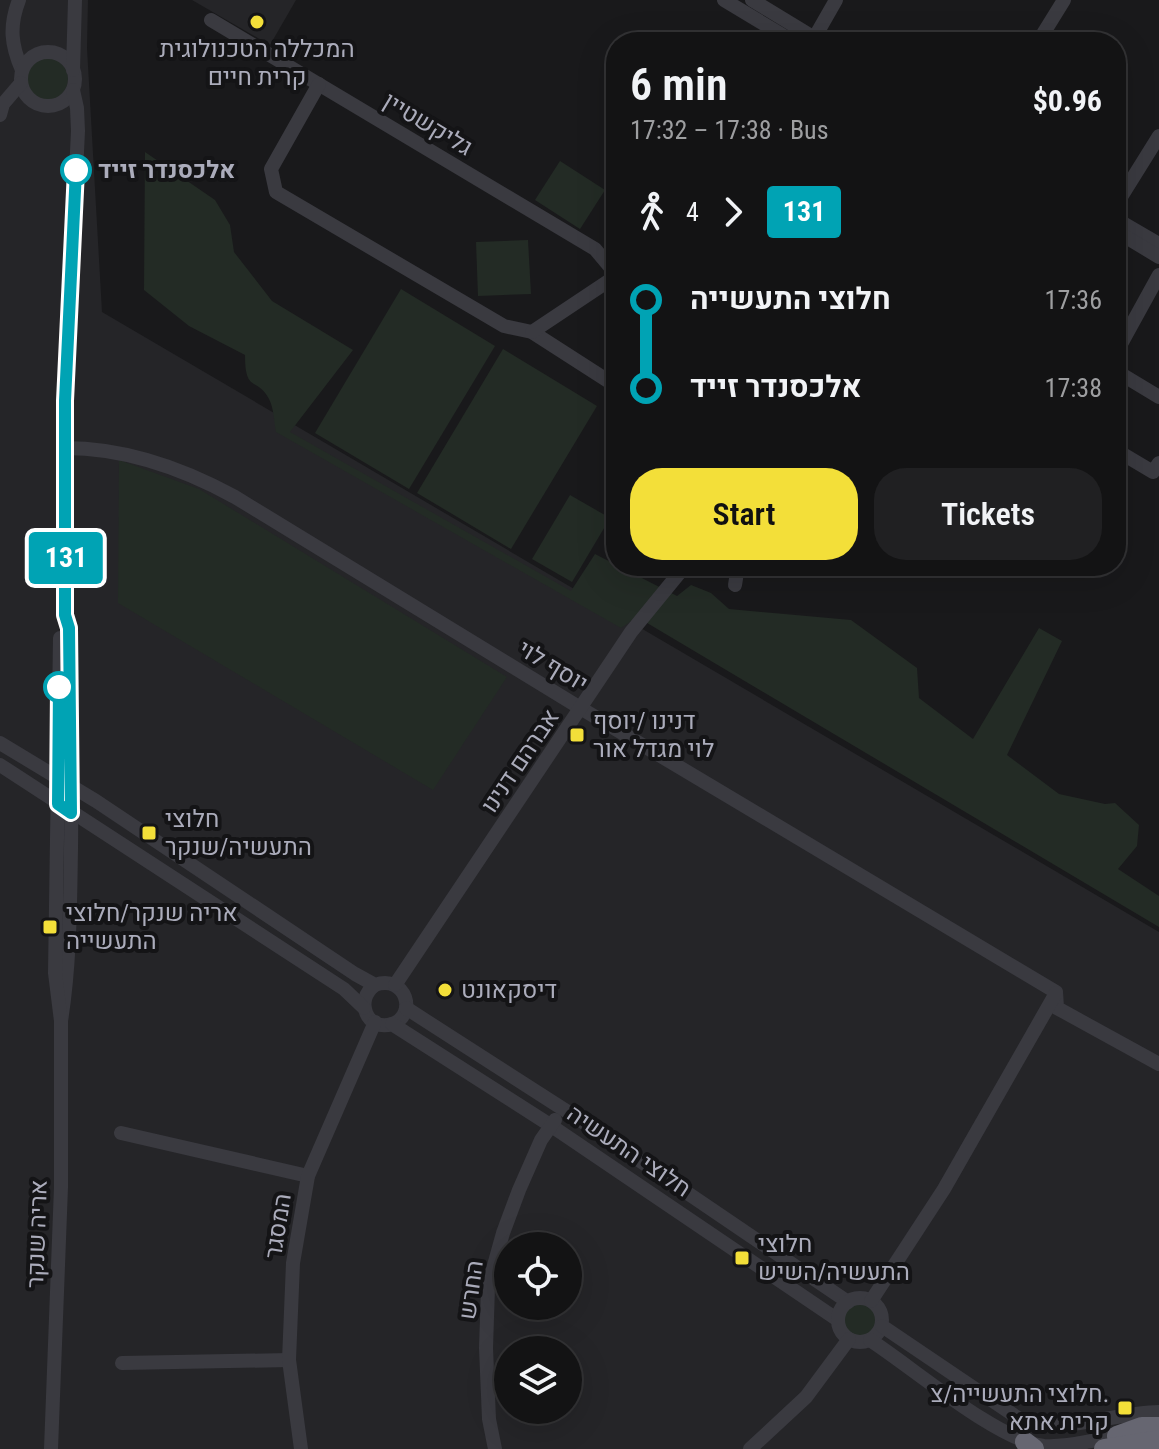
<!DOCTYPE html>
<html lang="en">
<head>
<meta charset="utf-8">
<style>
	body { margin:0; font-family:"Roboto Condensed",Heebo,sans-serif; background:#202022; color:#f1f3f6; height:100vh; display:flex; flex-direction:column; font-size:30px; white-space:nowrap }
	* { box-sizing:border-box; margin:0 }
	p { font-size:26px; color:#9d9ea0 }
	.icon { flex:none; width:44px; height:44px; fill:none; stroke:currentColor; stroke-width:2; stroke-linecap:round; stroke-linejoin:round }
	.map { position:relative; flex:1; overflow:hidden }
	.details { position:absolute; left:606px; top:32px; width:520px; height:544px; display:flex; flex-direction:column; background:#131314; border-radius:32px; box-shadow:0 8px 32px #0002,0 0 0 2px #323234 }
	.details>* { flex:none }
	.badge { padding:0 16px; border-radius:6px; font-size:28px; line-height:52px }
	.fabs { position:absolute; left:494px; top:1232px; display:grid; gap:16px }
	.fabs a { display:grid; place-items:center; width:88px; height:88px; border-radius:50%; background:#131314; box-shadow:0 8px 32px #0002,0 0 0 2px #323234; font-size:40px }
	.map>.badge { position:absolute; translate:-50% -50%; box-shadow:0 0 0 4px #fff }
	.legs { display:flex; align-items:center; gap:12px; height:88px; padding:0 24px; font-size:26px }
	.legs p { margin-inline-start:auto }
	.head { display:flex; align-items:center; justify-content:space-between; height:136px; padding:0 24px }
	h1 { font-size:44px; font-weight:600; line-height:60px }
	.cta { display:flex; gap:16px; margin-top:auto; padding:16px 24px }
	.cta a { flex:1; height:92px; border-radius:32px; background:#f3df39; color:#111; font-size:32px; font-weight:600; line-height:92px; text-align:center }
	.cta a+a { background:#202022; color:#f1f3f6 }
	ul { padding:0 24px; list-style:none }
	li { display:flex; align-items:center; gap:28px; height:88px; font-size:30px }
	li i { display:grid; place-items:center; width:12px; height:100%; margin:0 10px; background:currentColor }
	li i::after { content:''; width:20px; height:20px; margin:-10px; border:6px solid; border-radius:50%; background:#131314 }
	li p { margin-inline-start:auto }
	li:first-child i { background:linear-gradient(#0000 50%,currentColor 0) }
	li:last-child i { background:linear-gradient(currentColor 50%,#0000 0) }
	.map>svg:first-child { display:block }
	.built { fill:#252528; fill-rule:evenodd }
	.green { fill:#232b25 }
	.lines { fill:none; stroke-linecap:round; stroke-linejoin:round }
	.minor { stroke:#3a3a40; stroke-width:14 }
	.highway { stroke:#666671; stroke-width:20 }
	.line-1-casing { stroke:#fff; stroke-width:18 }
	.line-1 { stroke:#00a3b4; stroke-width:12 }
	.poi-dot { fill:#f3df39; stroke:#141416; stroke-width:3 }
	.stop-1-dot { fill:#fff; stroke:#00a3b4; stroke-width:4 }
	.labels { text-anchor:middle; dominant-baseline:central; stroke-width:8; stroke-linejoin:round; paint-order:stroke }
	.poi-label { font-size:24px; fill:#abacbb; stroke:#141416; text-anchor:start }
	.street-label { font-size:24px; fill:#abacbb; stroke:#141416 }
	.stop-label { font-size:24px; font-weight:bold; fill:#abacbb; stroke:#141416; text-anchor:start }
</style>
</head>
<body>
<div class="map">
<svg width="1159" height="1449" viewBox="0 0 1159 1449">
	<rect width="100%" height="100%" fill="#19191b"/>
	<g class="built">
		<path d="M0,0h88l-1,48 15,264 1057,620v517h-1159zM508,1246h60v60h-60zM508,1350h60v60h-60z"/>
		<polygon points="192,0 296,0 270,45"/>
	</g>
	<g class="green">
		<circle cx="47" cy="79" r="21"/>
		<path d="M145,152l70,48 15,25 4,27 38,49 81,49 -63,82 281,159 24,-37 82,42 14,-11 20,8 18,16 122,11 66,48 2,30 54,41 66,-111 23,13 -55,114 52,39 46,10 10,-1 24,22 -2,21 -19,23 41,27v31l-522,-310 -16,11 -345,-196c-2,-9 -2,-24 -7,-33 -12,-23 -24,-5 -24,-44l-56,-29 -45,-36z"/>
		<polygon points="560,161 605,190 580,229 535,200"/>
		<polygon points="528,240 531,294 478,296 476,242"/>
		<polygon points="401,289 495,346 409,489 315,433"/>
		<polygon points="503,349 597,406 511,549 417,493"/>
		<polygon points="119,460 199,489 507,677 433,790 118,603"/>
		<polygon points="570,495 610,518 572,582 532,559"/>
		<circle cx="861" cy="1320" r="17"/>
	</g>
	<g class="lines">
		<g class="minor">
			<path d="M19,0c-10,26 -8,45 3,70"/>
			<polyline points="724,0 794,42"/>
			<polyline points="752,0 821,42"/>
			<polyline points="211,20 595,249 616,274"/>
			<polyline points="812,42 836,0"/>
			<polyline points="1038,42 1064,0"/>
			<circle cx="48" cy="79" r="27"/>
			<polyline points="73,70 75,0"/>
			<polyline points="319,84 271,169 276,192 504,326 532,332 616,386"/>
			<polyline points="0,115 3,104 21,83"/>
			<polyline points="1116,205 1159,136"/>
			<polyline points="1116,219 1159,244"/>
			<polyline points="1116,231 1159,257"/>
			<polyline points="532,332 616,276"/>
			<polyline points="1116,353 1159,275"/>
			<polyline points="1116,371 1159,397"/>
			<path d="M65,448c60,0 119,21 170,49l347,212 474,283 1,16 102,56"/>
			<polyline points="1116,450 1153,472 1159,463"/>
			<polyline points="735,585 738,566"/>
			<path d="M0,743l96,58 259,173 20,11c31,-11 43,30 17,39 -25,8 -38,-24 -17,-39"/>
			<polyline points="0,765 344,989 364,1008"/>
			<polyline points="395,985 631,632 685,566"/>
			<polyline points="406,1008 574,1116 848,1302"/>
			<path d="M61,1021c9,-57 9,-114 10,-172 1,-74 -1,-147 -2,-221l-4,-13v-214l13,-270 -1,-23 -4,-18"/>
			<polyline points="392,1024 550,1125 838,1320"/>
			<polyline points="121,1133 308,1176"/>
			<circle cx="860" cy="1320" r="22"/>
			<polyline points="871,1301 944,1189 1056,993"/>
			<path d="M882,1326l139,94c47,14 91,-7 138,-8"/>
			<path d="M870,1340c42,27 128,101 174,106 26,2 49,-7 74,-9"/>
			<polyline points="122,1363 289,1360"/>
			<polyline points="51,1449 61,1187 61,1021 55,973 60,638"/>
			<polyline points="301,1449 289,1360 293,1263 308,1176 375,1022"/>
			<polyline points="495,1449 489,1419 486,1348 488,1287 503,1233 519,1190 541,1140 555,1120"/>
			<polyline points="750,1449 806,1397 849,1339"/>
		</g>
		<g class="highway">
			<polyline points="1117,1436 1142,1427 1159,1427"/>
			<polyline points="1025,1442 1034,1449"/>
			<polyline points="1104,1449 1159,1440"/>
		</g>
	</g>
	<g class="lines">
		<g class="line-1-casing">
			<polyline id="line-1" points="59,687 58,804 71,813 69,628 65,615 65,401 76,170"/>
		</g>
		<use href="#line-1" class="line-1"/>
	</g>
	<g class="poi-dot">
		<circle cx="257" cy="22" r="8"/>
		<rect x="569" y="727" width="16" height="16" rx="4"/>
		<rect x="141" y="825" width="16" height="16" rx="4"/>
		<rect x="42" y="919" width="16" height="16" rx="4"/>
		<circle cx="445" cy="990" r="8"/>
		<rect x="734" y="1250" width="16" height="16" rx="4"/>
		<rect x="1117" y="1400" width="16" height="16" rx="4"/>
	</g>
	<g class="stop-1-dot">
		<circle cx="76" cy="170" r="14"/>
		<circle cx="59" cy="687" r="14"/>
	</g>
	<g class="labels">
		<g class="poi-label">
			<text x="257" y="49" text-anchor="middle">המכללה הטכנולוגית<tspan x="257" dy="28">קרית חיים</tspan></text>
			<text x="593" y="721">דנינו /יוסף<tspan x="593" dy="28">לוי מגדל אור</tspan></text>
			<text x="165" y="819">חלוצי<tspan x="165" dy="28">התעשיה/שנקר</tspan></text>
			<text x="66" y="913">אריה שנקר/חלוצי<tspan x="66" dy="28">התעשייה</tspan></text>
			<text x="461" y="990">דיסקאונט</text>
			<text x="758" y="1244">חלוצי<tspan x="758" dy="28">התעשיה/השיש</tspan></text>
			<text x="1109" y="1394" text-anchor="end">חלוצי התעשייה/צ.<tspan x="1109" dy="28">קרית אתא</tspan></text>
		</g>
		<g class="street-label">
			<text transform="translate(428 124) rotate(31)">גליקשטיין</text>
			<text transform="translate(553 666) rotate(31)">יוסף לוי</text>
			<text transform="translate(520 761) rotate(-56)">אברהם דנינו</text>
			<text transform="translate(629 1151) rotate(34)">חלוצי התעשיה</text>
			<text transform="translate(278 1226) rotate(-81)">המסגר</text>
			<text transform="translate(37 1234) rotate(-88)">אריה שנקר</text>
			<text transform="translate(471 1290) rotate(-82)">החרש</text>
		</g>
		<g class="stop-label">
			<text x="98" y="170">אלכסנדר זייד</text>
		</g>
	</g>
</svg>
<div class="fabs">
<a><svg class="icon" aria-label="locate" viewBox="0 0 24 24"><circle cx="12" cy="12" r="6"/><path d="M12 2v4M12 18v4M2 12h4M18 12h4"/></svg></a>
<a><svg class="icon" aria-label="layers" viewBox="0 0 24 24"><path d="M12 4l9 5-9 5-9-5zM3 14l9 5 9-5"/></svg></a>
</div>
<b class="badge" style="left:66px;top:558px;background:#00a3b4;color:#fff">131</b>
<section class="details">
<div class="head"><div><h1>6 min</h1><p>17:32 – 17:38 · Bus</p></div><b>$0.96</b></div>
<div class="legs"><svg class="icon" aria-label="walk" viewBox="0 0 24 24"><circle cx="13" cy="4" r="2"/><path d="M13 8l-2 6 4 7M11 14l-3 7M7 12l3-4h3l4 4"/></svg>4<svg class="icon" aria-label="forward" viewBox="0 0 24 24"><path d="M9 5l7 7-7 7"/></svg><b class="badge" style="background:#00a3b4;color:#fff">131</b></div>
<ul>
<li><i style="color:#00a3b4"></i><b>חלוצי התעשייה</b><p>17:36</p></li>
<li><i style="color:#00a3b4"></i><b>אלכסנדר זייד</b><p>17:38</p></li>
</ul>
<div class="cta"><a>Start</a><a>Tickets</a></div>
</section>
</div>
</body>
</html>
